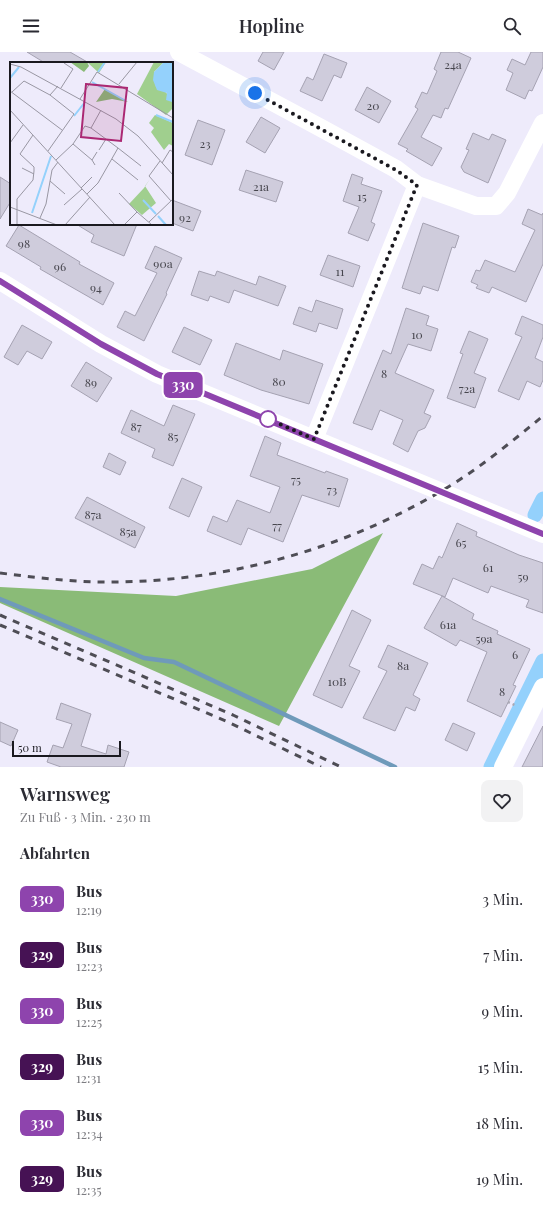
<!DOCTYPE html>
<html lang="de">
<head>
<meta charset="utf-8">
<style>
	body { margin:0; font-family:"Playfair Display",serif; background:#f2f2f3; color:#2b2b33; height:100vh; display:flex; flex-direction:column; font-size:15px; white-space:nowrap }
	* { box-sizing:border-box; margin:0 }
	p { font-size:13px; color:#7c7c81 }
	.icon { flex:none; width:22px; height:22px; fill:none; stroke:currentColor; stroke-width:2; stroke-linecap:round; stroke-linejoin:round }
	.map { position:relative; height:715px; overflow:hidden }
	.details { display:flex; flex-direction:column; background:#fff; flex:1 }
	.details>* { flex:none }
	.badge { padding:0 8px; border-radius:6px; font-size:14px; line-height:26px }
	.scale { position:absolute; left:12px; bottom:10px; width:109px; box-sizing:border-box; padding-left:4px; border:2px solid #1a191f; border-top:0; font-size:11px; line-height:14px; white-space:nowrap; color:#1a191f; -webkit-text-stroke:3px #eeebfb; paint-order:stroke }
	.you { position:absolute; width:20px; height:20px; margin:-10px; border:3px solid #fff; border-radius:50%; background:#1a73e8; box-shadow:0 0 0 6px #1a73e833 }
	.map>.badge { position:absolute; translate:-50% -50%; box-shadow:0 0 0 2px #fff }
	h2 { padding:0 20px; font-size:15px; line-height:36px }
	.round { display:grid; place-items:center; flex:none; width:42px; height:42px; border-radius:8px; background:#f2f2f3 }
	.overview { display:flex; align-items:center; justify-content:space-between; height:68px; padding:0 20px }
	h1 { font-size:19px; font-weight:600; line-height:30px }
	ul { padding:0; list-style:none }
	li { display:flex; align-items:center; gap:12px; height:56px; padding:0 20px }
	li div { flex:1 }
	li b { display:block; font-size:15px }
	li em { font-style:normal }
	li .badge { min-width:44px; font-weight:700; text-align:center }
	header { display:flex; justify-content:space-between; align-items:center; height:52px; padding:0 20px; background:#fff; font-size:18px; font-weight:600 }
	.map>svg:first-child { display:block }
	.forest { fill:#8abb77 }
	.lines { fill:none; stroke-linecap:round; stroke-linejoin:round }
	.stream { stroke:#6f9aba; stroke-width:4.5 }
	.canal { stroke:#94d1fc; stroke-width:15 }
	.building { fill:#cfccdc; stroke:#a5a2b2 }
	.path { stroke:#aaa8b4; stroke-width:2.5; stroke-dasharray:2 3; stroke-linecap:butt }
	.minor { stroke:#fff; stroke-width:18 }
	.rail { stroke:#4e4d55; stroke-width:3; stroke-dasharray:7 7; stroke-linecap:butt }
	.line-casing { stroke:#fff; stroke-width:9 }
	.line { stroke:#8e44ad; stroke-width:6 }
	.walk { stroke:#1a191f; stroke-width:4; stroke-dasharray:0 7.2 }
	.stop-dot { fill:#fff; stroke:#8e44ad; stroke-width:2 }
	.labels { text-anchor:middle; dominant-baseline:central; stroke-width:3; stroke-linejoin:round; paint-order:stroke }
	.number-label { font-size:12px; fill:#47464e }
	.inset-river { fill:none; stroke:#94d1fc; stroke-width:2 }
	.inset-road { fill:none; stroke:#9997a3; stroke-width:1 }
	.view { fill:#ab2873; fill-opacity:0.15; stroke:#ab2873; stroke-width:2 }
	.inset-edge { fill:none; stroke:#1a191f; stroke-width:2 }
</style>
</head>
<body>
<header><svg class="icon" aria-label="menu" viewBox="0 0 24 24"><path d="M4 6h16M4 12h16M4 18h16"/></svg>Hopline<svg class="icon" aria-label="search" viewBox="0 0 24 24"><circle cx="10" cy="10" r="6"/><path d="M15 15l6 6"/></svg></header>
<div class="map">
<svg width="543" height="715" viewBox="0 0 543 715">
	<rect width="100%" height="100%" fill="#eeebfb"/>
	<polygon class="forest" points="383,481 279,674 0,551 0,535 176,544 312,517"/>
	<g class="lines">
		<polyline class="stream" points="0,547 144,606 174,610 395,715"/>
		<g class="canal">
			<polyline points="535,463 543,447"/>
			<polyline points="491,715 543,609"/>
		</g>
	</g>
	<g class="building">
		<polygon points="27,0 70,0 89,11 45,11"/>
		<polygon points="263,0 284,0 274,18 258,9"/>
		<polygon points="441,0 458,0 471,6 448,57 445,56 441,66 433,63 421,85 442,96 432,114 406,99 408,97 398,92 418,57 415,55 422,40 427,42 437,19 434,17"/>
		<polygon points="531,0 543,0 543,15 532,39 529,38 525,47 506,38 513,21 507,18 512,7 525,13"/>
		<polygon points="324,2 347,11 341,26 334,23 322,49 300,39 307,25 313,28"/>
		<polygon points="367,35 391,49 379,71 355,58"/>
		<polygon points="261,65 280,76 265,101 246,90"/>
		<polygon points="198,68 225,78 212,113 185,103"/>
		<polygon points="473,81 489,88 492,82 506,88 488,131 464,120 461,115 469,98 466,97"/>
		<polygon points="246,118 283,130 276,150 239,138"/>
		<polygon points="352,122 363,126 361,132 382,139 371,170 375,172 368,189 348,181 359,155 343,149"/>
		<polygon points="0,125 11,132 11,149 0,167"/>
		<polygon points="172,148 201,159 193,179 172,171"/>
		<polygon points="528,157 542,163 543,161 543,212 526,250 492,235 489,241 476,236 478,233 471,230 476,218 480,219 485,208 515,220 535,178 522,172"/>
		<polygon points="423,171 459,184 455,196 452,195 438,239 423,234 420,242 402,236"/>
		<polygon points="76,172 137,172 124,204 91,190 94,183"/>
		<polygon points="19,173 80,210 79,212 114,231 103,253 40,217 41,215 6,194"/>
		<polygon points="155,194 182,206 166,241 167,242 144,289 117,275 125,259 135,264 157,221 145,216"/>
		<polygon points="328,203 360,214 353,235 320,223"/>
		<polygon points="199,219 215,224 217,219 256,233 259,224 286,234 278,254 234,238 229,251 210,244 208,249 191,243"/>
		<polygon points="316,248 343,257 337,277 319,271 316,280 293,272 299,255 312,260"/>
		<polygon points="406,256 429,264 426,273 438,277 431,299 408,292 395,321 434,338 424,361 431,364 425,376 418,379 408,400 393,392 403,368 380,358 372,378 353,371 383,298 391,302"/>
		<polygon points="522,264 543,273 543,285 535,306 543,310 543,328 540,335 527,329 519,348 498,339 522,285 515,282"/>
		<polygon points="22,273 52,290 42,307 27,299 18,313 4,305"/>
		<polygon points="184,275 212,288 200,313 172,300"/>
		<polygon points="469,279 488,287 474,321 486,326 475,356 447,346 463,302 460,301"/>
		<polygon points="236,291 280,308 283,298 323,312 309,352 261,338 224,323"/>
		<polygon points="86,310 112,326 97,350 71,334"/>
		<polygon points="173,353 195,362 173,414 152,405 155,397 121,381 131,358 164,374"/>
		<polygon points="265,384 281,391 277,403 325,421 326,419 348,427 339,455 302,443 283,490 248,476 241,493 207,479 213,464 227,470 237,448 270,461 280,435 250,424"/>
		<polygon points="109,401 126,410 120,423 103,415"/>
		<polygon points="182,426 202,435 189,465 169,456"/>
		<polygon points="87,445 145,475 135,496 75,466"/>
		<polygon points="457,471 477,480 476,484 519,503 543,511 543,561 526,555 529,548 491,534 488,541 453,526 445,545 413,532 422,512 433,517 439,504 442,506"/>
		<polygon points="442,544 474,562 472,567 498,579 497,582 530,597 513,633 516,634 501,665 467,649 487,600 460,588 456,594 424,576"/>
		<polygon points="352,558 371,568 349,614 360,619 342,656 313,643"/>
		<polygon points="388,593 428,611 413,643 420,647 415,659 406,655 395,679 363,666 387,619 378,615"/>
		<polygon points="61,651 91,662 81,694 106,702 108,693 129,700 124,715 61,715 47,710 53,693 63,696 72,672 56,667"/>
		<polygon points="0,670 18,678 11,694 0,689"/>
		<polygon points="453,671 475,681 467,699 445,688"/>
		<polygon points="543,674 543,715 522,715"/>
	</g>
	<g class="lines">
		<polyline class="path" points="508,650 517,654"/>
		<g class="minor">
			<polyline points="179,0 321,76 396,117 417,133 314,387"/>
			<polyline points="417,133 476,154 496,154 507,141 543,71"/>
			<polyline points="0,229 101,292 157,322 543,482"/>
			<polyline points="503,715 543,635"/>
		</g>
		<g class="rail">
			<path d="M0,521c32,4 64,8 96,9 120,2 239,-29 342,-89 37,-21 72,-50 105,-77"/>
			<polyline points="0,563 233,663 341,715"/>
			<polyline points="0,573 228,670 321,715"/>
		</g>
	</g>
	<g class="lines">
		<g class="line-casing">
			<polyline id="line" points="0,229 101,292 157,322 543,482"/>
		</g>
		<use href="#line" class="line"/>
		<polyline class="walk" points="255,41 396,118 417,133 314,387 268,367"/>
	</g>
	<circle class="stop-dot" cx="268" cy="367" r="8"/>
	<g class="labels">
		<g class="number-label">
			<text x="453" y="12">24a</text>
			<text x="373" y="53">20</text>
			<text x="205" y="91">23</text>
			<text x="261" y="134">21a</text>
			<text x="362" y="144">15</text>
			<text x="185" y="165">92</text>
			<text x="24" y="191">98</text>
			<text x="163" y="211">90a</text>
			<text x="60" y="214">96</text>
			<text x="340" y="219">11</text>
			<text x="96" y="235">94</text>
			<text x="417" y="282">10</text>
			<text x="384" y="321">8</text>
			<text x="279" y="329">80</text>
			<text x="91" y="330">89</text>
			<text x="467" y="336">72a</text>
			<text x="136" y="374">87</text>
			<text x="173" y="384">85</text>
			<text x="296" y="427">75</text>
			<text x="332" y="437">73</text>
			<text x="93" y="462">87a</text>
			<text x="277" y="473">77</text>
			<text x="128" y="479">85a</text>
			<text x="461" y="490">65</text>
			<text x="488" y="515">61</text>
			<text x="523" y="524">59</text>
			<text x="448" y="572">61a</text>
			<text x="484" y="586">59a</text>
			<text x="515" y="602">6</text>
			<text x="403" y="613">8a</text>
			<text x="337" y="629">10B</text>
			<text x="502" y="639">8</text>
		</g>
	</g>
	<g transform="translate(10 10)">
		<rect width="163" height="163" fill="#eeebfb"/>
		<path d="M77,0h19l-7,11zM144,0h10l-10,10 2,15 7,2 10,12v7l-7,7 -29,-21zM145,53l18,8v23l-4,-2 -5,6 -13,-18 3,-4 -5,-5zM140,117l-5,7 11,17 -14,12 -13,-11 15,-16z" fill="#a0cf8e"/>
		<path d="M60,0h17l2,4 -5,6zM95,27l23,13 -16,-3 -16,3z" fill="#8abb77"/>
		<path d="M154,0h9l-1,40 -6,-2 1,-7 -10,-3 -4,-10 1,-8z" fill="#94d1fc"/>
		<path class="inset-river" d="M88,10l7,-10M0,16l9,-11M82,20l34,19M146,53l17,7M64,54l11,-14M133,138l13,14M22,151l19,-57M148,154l8,9"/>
		<path class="inset-road" d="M0,2l11,3 95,52 22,17 35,39M109,22l18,-22M51,26l12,-19 -9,-6M0,29l52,39M2,30l12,-11 26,14M70,37l17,-27 76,46M0,48l105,115M0,81l13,-18M63,82l19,16M108,86l23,18M89,88l7,-11M38,89l26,-37 -24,-19 8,-9M102,97l26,21M46,98l17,-16 12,-18 6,2M150,99l-11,15 22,25M152,101l8,-13 3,2M85,103l-3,-5 5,-8M12,106l12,6M40,119l15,13M71,126l11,-11M109,131l18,19 -13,13M77,132l11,-11 20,-35 -27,-20 10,-18M54,143l18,-16M0,145l47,18M127,150l15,13M30,156l6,-14 6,-34 6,-8M139,160l24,-23M7,163v-26l16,-19 1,-9v-4l-14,-13 13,-19M55,163l25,-28"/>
		<path class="view" d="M76,22l41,4 -6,53 -40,-4z"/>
		<rect width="163" height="163" class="inset-edge"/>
	</g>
</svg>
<div class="scale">50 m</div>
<div class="you" style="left:255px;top:41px"></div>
<b class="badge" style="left:183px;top:333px;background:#8e44ad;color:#fff">330</b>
</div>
<section class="details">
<div class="overview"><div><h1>Warnsweg</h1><p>Zu Fuß · 3 Min. · 230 m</p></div><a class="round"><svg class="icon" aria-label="heart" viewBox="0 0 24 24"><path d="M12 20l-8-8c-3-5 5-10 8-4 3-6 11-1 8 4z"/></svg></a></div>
<h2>Abfahrten</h2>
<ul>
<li><span class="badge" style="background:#8e44ad;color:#fff">330</span><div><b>Bus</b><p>12:19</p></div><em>3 Min.</em></li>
<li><span class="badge" style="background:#461254;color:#fff">329</span><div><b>Bus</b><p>12:23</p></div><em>7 Min.</em></li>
<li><span class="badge" style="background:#8e44ad;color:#fff">330</span><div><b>Bus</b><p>12:25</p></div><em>9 Min.</em></li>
<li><span class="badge" style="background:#461254;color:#fff">329</span><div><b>Bus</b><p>12:31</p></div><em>15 Min.</em></li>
<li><span class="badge" style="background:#8e44ad;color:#fff">330</span><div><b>Bus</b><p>12:34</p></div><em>18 Min.</em></li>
<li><span class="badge" style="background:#461254;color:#fff">329</span><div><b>Bus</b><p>12:35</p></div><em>19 Min.</em></li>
</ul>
</section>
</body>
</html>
